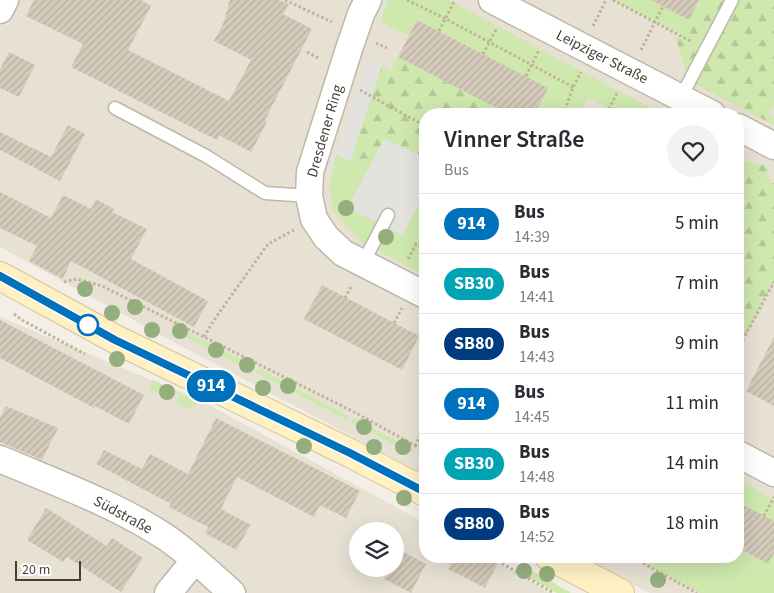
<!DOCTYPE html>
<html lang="en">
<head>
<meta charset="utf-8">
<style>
	body { margin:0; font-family:"Source Sans 3",sans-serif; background:#f2f2f3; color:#2b2b33; height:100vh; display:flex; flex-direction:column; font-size:19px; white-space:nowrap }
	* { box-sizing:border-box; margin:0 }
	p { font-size:16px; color:#7c7c81 }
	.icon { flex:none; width:28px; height:28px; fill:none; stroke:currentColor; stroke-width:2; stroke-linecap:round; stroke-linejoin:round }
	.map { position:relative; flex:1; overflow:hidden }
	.sheet { position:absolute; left:419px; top:108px; width:325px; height:455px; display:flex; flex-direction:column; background:#fff; border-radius:20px; box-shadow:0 5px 20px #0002 }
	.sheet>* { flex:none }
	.badge { padding:0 10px; border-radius:16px; font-size:18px; line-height:32px }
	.fabs { position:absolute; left:349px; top:522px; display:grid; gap:10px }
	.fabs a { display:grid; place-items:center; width:55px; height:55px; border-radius:50%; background:#fff; box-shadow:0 5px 20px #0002; font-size:25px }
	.scale { position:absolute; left:15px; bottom:12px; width:66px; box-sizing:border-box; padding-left:5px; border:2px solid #463f35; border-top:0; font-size:14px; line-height:18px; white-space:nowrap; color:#463f35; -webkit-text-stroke:4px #fff; paint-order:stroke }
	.map>.badge { position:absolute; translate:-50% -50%; box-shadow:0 0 0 2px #fff }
	.round { display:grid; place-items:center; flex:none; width:52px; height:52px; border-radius:26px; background:#f2f2f3 }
	.summary { display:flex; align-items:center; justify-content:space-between; height:85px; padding:0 25px }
	h1 { font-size:24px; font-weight:600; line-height:38px }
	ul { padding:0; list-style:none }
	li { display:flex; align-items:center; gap:15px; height:60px; padding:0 25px; border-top:1px solid #e1e1e2 }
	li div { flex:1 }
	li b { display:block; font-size:19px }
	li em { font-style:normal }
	li .badge { min-width:55px; font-weight:700; text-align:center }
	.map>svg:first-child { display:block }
	.residential { fill:#e7e1d4; fill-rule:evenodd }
	.grass { fill:#cee8ae }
	.forest { fill:url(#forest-firs) }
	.parking { fill:#e4e2de }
	.building { fill:url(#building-hatch) }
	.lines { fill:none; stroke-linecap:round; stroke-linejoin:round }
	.lane-casing { stroke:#bfb7a8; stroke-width:15 }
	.street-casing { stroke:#bfb7a8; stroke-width:29 }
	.secondary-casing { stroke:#d4c395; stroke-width:30 }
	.path { stroke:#c1b399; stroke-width:3; stroke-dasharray:2.5 2.5; stroke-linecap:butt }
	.lane { stroke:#fff; stroke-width:12 }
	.street { stroke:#fff; stroke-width:26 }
	.secondary { stroke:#fff1c4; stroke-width:28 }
	.tree { fill:#94ae7e }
	.line-casing { stroke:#fff; stroke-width:11 }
	.line { stroke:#0072bc; stroke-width:8 }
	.stop-dot { fill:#fff; stroke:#0072bc; stroke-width:2.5 }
	.labels { text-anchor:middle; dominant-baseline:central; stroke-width:5; stroke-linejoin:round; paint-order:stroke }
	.street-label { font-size:15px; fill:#463f35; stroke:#fff }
</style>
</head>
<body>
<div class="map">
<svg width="774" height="593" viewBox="0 0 774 593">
	<defs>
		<pattern id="forest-firs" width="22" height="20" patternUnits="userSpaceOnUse" patternTransform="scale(1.25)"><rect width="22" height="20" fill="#cee8ae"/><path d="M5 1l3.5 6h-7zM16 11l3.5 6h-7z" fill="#b2c896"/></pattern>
		<pattern id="building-hatch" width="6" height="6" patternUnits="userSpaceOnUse" patternTransform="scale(1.25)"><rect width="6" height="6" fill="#d5cbbb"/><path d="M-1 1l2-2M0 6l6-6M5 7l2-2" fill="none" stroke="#b8afa1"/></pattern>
	</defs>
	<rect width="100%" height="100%" fill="#f3efe6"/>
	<g class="residential">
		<polygon points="0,0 774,0 774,593 650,593 580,556 738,556 738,114 425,114 425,475 166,338 0,247"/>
		<path d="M0,317l202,84 223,122v33h61l65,37h-551zM358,531h37v38h-37z"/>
	</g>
	<g class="grass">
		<polygon points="388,0 448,0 662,114 620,114 588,98 579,114 535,114 548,88 417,20 409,36 380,21"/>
		<polygon points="613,0 652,0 689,19 699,0 708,0 696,19 681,34"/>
		<polygon points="336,154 367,171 348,208 402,235 425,193 425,275 360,241 333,211 329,187"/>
		<polygon points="177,327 254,366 253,369 247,369 175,331"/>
		<polygon points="259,369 349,416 347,420 256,373"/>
		<polygon points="153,380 198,402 193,407 187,408 176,403 180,396 178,393 174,394 170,400 148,388"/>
		<polygon points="353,418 413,449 411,453 351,423"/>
		<polygon points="738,479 774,500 774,521 738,502"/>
		<polygon points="738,548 768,564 774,553 774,593 701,593 630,556 738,556"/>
		<polygon points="522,566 538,574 547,570 550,572 551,581 571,593 557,593 519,572"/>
	</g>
	<g class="forest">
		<polygon points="708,0 774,0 774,104 768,114 774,117 774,125 689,81 676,39 696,19"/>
		<polygon points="398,57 508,114 425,114 425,158 384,139 367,171 350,162 382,65 391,71"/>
		<polygon points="743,161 766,165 771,182 774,183 774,282 738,348 738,165"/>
	</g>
	<g class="parking">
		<polygon points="368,58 382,65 350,162 336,154"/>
		<polygon points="384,139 425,158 425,193 402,235 348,208"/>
	</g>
	<g class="building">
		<polygon points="34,0 141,0 151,6 128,50 229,101 251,60 214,41 223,24 230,0 278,0 289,4 283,14 312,29 265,120 267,122 251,152 219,135 217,140 71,67 83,44 26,16"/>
		<polygon points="651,0 699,0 689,20"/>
		<polygon points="417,20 548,88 535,114 508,114 398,57"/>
		<polygon points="9,52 35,65 19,97 0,88 0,70"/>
		<polygon points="68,125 85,134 60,181 0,150 0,132 51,157"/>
		<polygon points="0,192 51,218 63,195 91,209 96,199 114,209 112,212 147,229 131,259 208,301 194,327 71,261 63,279 29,261 37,246 0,228"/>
		<polygon points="322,285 419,336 402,370 304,319"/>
		<polygon points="0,320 144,395 129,424 95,406 94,408 0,358"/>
		<polygon points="774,337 774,406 746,391"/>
		<polygon points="6,406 58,428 42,460 0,442 0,418"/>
		<polygon points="216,418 360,491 346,518 320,505 314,517 237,477 221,509 251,525 236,550 205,533 208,527 169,507 171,504 96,464 104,450 142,469 150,454 188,474"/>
		<polygon points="738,502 774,521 774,553 768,564 738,548"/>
		<polygon points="46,508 107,546 112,538 143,558 121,592 67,557 63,562 27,540"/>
		<polygon points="400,550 426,564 411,593 384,579 390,569 395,569 395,559"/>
		<polygon points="454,556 485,556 498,563 485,588 448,569"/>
	</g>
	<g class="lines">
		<g class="lane-casing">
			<g id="lane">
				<polyline points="681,97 732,0"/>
				<polyline points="115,108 206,156 265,193 309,196"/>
				<polyline points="363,263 388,215"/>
			</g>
		</g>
		<g class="street-casing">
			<g id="street">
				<polyline points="368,0 361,14 349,49 310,172 309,196 314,219 326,237 343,253 425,295"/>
				<polyline points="492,0 712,114"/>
				<polyline points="0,10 5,0"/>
				<polyline points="738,127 774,146"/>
				<polyline points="738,454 774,473"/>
				<path d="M0,459c56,24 116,45 167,79 23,16 44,36 65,55"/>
				<polyline points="168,593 195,560"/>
			</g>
		</g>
		<g class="secondary-casing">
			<g id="secondary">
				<polyline points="0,276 115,339 350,453 425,492"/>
				<polyline points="549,556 620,593"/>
			</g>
		</g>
		<g class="path">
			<polyline points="285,0 332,22"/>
			<polyline points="407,0 446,19 573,87"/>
			<polyline points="613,0 692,42"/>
			<polyline points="593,26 606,0"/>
			<polyline points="439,31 455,0"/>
			<polyline points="376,43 387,48"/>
			<polyline points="641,50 663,6"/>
			<polyline points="307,52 320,59"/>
			<polyline points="483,54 497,28"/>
			<polyline points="526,76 539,50"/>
			<polyline points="360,90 425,126"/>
			<polyline points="609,109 618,91"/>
			<polyline points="562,114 565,110 573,87 581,72"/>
			<polyline points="408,259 416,244 425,249"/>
			<polyline points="64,282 77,279 102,286 356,413 425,451"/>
			<polyline points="345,298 352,285"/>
			<polyline points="14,314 22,320 85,354"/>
			<polyline points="394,323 402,308"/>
			<polyline points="204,337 214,320 268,244 294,230"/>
			<polyline points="738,349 774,282"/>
			<polyline points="415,446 425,426"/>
			<polyline points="764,516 774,497"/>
			<polyline points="489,556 554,593"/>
			<polyline points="630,556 697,593"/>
		</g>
		<use href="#lane" class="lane"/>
		<use href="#street" class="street"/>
		<use href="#secondary" class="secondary"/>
	</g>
	<g class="tree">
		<circle cx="346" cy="208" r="8"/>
		<circle cx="386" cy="237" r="8"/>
		<circle cx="85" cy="289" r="8"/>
		<circle cx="135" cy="307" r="8"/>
		<circle cx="112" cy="313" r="8"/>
		<circle cx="152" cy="330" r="8"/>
		<circle cx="180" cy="331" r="8"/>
		<circle cx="216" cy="350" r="8"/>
		<circle cx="117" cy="359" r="8"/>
		<circle cx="247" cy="365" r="8"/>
		<circle cx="288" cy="386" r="8"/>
		<circle cx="263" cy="388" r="8"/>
		<circle cx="167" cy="392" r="8"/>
		<circle cx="364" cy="427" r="8"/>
		<circle cx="304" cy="446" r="8"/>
		<circle cx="374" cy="447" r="8"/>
		<circle cx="403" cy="447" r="8"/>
		<circle cx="404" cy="498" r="8"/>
		<circle cx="524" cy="571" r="8"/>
		<circle cx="547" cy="574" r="8"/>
		<circle cx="658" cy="580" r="8"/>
	</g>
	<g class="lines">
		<g class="line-casing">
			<polyline id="line" points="0,276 115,340 350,453 425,492"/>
		</g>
		<use href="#line" class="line"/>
	</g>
	<circle class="stop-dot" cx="88" cy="325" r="10"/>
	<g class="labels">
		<g class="street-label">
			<text transform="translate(602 57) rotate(27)">Leipziger Straße</text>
			<text transform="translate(325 131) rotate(-74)">Dresdener Ring</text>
			<text transform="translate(123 515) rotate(28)">Südstraße</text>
		</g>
	</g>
</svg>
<div class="fabs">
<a><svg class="icon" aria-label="layers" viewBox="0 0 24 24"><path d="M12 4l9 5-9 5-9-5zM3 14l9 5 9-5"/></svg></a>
</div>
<div class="scale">20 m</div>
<b class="badge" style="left:211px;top:386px;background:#0072bc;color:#fff">914</b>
<section class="sheet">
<div class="summary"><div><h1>Vinner Straße</h1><p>Bus</p></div><a class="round"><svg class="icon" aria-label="heart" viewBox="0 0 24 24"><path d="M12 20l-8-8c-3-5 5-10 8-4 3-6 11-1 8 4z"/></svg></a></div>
<ul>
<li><span class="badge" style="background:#0072bc;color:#fff">914</span><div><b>Bus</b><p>14:39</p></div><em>5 min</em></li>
<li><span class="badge" style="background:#00a3b4;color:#fff">SB30</span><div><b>Bus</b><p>14:41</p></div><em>7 min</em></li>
<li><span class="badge" style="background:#003b80;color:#fff">SB80</span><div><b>Bus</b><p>14:43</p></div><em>9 min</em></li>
<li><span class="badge" style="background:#0072bc;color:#fff">914</span><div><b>Bus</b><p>14:45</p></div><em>11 min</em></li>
<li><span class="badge" style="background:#00a3b4;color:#fff">SB30</span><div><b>Bus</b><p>14:48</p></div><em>14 min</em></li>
<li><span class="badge" style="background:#003b80;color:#fff">SB80</span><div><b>Bus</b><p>14:52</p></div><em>18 min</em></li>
</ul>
</section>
</div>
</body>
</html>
